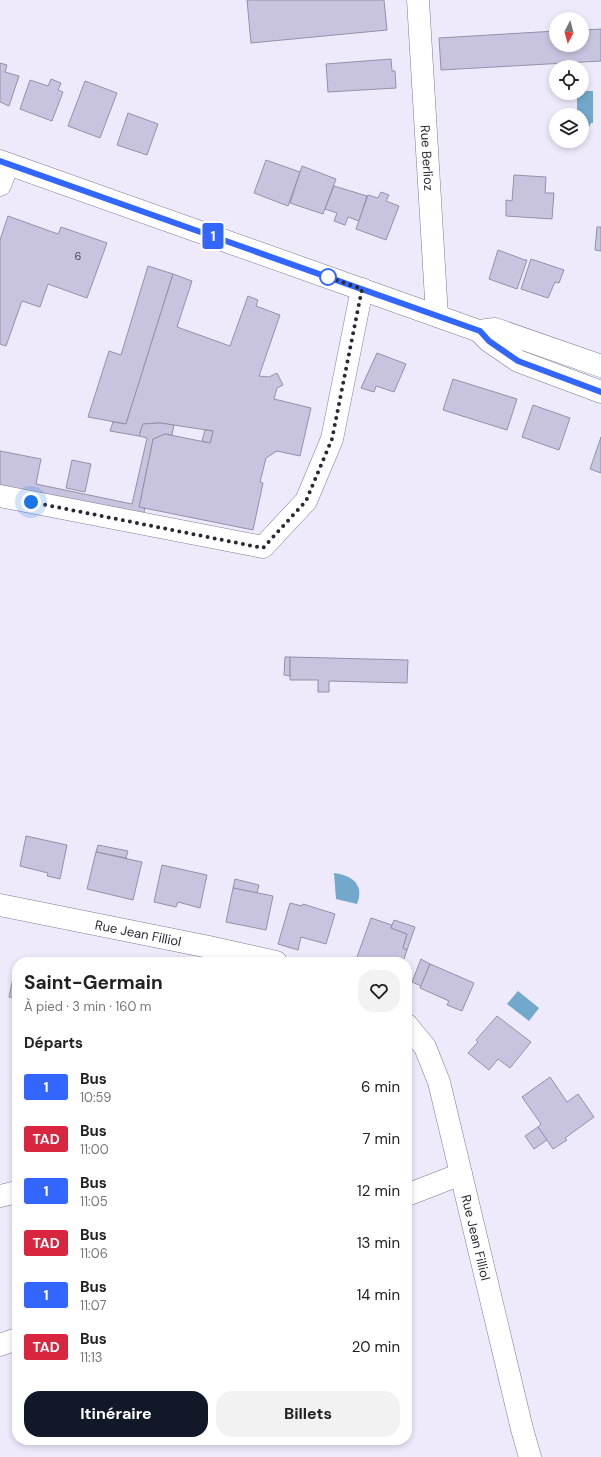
<!DOCTYPE html>
<html lang="fr">
<head>
<meta charset="utf-8">
<style>
	body { margin:0; font-family:"DM Sans",sans-serif; background:#f2f2f2; color:#222; height:100vh; display:flex; flex-direction:column; font-size:15px; white-space:nowrap }
	* { box-sizing:border-box; margin:0 }
	p { font-size:13px; color:#767676 }
	.icon { flex:none; width:22px; height:22px; fill:none; stroke:currentColor; stroke-width:2; stroke-linecap:round; stroke-linejoin:round }
	.map { position:relative; flex:1; overflow:hidden }
	.drawer { position:absolute; left:12px; top:957px; width:400px; height:488px; display:flex; flex-direction:column; background:#fff; border-radius:16px; box-shadow:0 2px 6px #0003 }
	.drawer>* { flex:none }
	.badge { padding:0 8px; border-radius:3px; font-size:14px; line-height:26px }
	.needle { width:26px; rotate:186deg }
	.fabs { position:absolute; left:549px; top:12px; display:grid; gap:8px }
	.fabs a { display:grid; place-items:center; width:40px; height:40px; border-radius:50%; background:#fff; box-shadow:0 2px 6px #0003; font-size:20px }
	.you { position:absolute; width:20px; height:20px; margin:-10px; border:3px solid #fff; border-radius:50%; background:#1a73e8; box-shadow:0 0 0 6px #1a73e833 }
	.map>.badge { position:absolute; translate:-50% -50%; box-shadow:0 0 0 2px #fff }
	h2 { padding:0 12px; font-size:15px; line-height:36px }
	.round { display:grid; place-items:center; flex:none; width:42px; height:42px; border-radius:16px; background:#f2f2f2 }
	.overview { display:flex; align-items:center; justify-content:space-between; height:68px; padding:0 12px }
	h1 { font-size:19px; font-weight:700; line-height:30px }
	.button { display:flex; gap:8px; margin-top:auto; padding:8px 12px }
	.button a { flex:1; height:46px; border-radius:16px; background:#111827; color:#fff; font-size:16px; font-weight:700; line-height:46px; text-align:center }
	.button a+a { background:#f2f2f2; color:#222 }
	ul { padding:0; list-style:none }
	li { display:flex; align-items:center; gap:12px; height:52px; padding:0 12px }
	li div { flex:1 }
	li b { display:block; font-size:15px }
	li em { font-style:normal }
	li .badge { min-width:44px; font-weight:700; text-align:center }
	.map>svg:first-child { display:block }
	.water { fill:#72a8cc }
	.building { fill:#c8c3df; stroke:#9590aa }
	.lines { fill:none; stroke-linecap:round; stroke-linejoin:round }
	.minor-casing { stroke:#7f7a93; stroke-width:23 }
	.minor { stroke:#fff; stroke-width:22 }
	.line-casing { stroke:#fff; stroke-width:9 }
	.line { stroke:#36f; stroke-width:6 }
	.walk { stroke:#2a2833; stroke-width:4; stroke-dasharray:0 7.2 }
	.stop-dot { fill:#fff; stroke:#36f; stroke-width:2 }
	.labels { text-anchor:middle; dominant-baseline:central; stroke-width:3; stroke-linejoin:round; paint-order:stroke }
	.number-label { font-size:11px; fill:#524f5e }
	.street-label { font-size:13px; fill:#2a2833; stroke:#eeeafc }
</style>
</head>
<body>
<div class="map">
<svg width="601" height="1457" viewBox="0 0 601 1457">
	<rect width="100%" height="100%" fill="#eeeafc"/>
	<g class="water">
		<polygon points="582,91 593,91 593,123 591,123 589,127 582,127 582,115 577,115 577,93 582,93"/>
		<path d="M334,873c17,2 31,11 23,31l-21,-5z"/>
		<polygon points="518,991 539,1008 529,1021 507,1004"/>
	</g>
	<g class="building">
		<polygon points="247,0 384,0 387,30 251,43"/>
		<polygon points="601,29 601,61 441,70 439,38 556,31 556,45 582,45 582,30"/>
		<polygon points="391,59 392,71 395,71 396,88 328,92 326,64"/>
		<polygon points="0,63 7,65 5,72 19,76 9,106 0,102"/>
		<polygon points="51,79 61,83 58,90 63,92 52,121 20,109 30,80 48,86"/>
		<polygon points="85,81 117,93 100,138 68,126"/>
		<polygon points="128,113 158,124 147,155 117,145"/>
		<polygon points="266,160 300,172 288,206 254,193"/>
		<polygon points="302,166 336,179 323,214 290,203"/>
		<polygon points="514,175 546,177 545,193 554,193 552,219 506,216 506,200 512,201"/>
		<polygon points="334,186 367,196 359,221 348,217 345,225 334,221 337,213 325,209"/>
		<polygon points="381,192 389,195 386,201 399,206 386,240 356,229 368,195 378,198"/>
		<polygon points="8,216 58,234 61,227 107,243 87,298 48,284 40,307 22,301 6,346 0,344 0,240"/>
		<polygon points="597,227 601,227 601,251 595,250"/>
		<polygon points="498,250 525,260 527,260 517,289 489,279"/>
		<polygon points="531,259 564,270 559,283 555,282 548,298 521,289"/>
		<polygon points="148,266 173,274 126,424 88,417 109,351 121,355"/>
		<polygon points="173,274 192,281 177,327 230,346 248,296 258,300 256,306 280,315 259,376 269,377 277,373 283,385 277,388 274,399 311,408 300,456 277,451 266,458 260,482 263,483 253,530 139,507 153,439 165,434 210,443 213,431 160,423 143,424 139,436 110,431 113,422 126,424"/>
		<polygon points="377,353 406,364 394,392 376,386 374,392 361,388"/>
		<polygon points="453,379 517,399 507,430 443,410"/>
		<polygon points="533,405 570,418 559,450 522,437"/>
		<polygon points="160,423 174,425 172,435 165,434 153,439 139,507 145,508 143,516 0,487 0,451 41,459 36,484 132,504 147,438 139,436 143,424"/>
		<polygon points="205,430 213,431 210,443 202,441"/>
		<polygon points="601,437 601,473 590,469"/>
		<polygon points="72,460 91,464 85,492 66,488"/>
		<polygon points="285,657 290,657 290,676 284,675"/>
		<polygon points="290,657 408,660 407,683 329,681 329,692 318,692 318,680 290,680"/>
		<polygon points="26,836 67,845 60,879 47,876 48,873 20,866"/>
		<polygon points="98,845 128,851 126,858 96,852"/>
		<polygon points="96,852 142,862 133,900 87,889"/>
		<polygon points="162,865 207,875 200,908 178,902 176,907 154,902"/>
		<polygon points="235,879 259,885 257,893 233,888"/>
		<polygon points="233,888 273,896 266,930 226,922"/>
		<polygon points="290,903 302,906 303,904 335,914 326,944 301,937 298,950 278,944"/>
		<polygon points="371,918 392,925 391,928 407,934 403,948 407,950 403,962 394,962 383,958 382,961 373,958 372,962 357,957"/>
		<polygon points="394,920 415,927 407,950 403,948 407,934 391,928"/>
		<polygon points="421,959 430,964 421,986 412,982"/>
		<polygon points="16,963 17,963 17,998 9,997"/>
		<polygon points="430,964 474,983 462,1011 447,1005 449,1001 420,988"/>
		<polygon points="497,1016 531,1042 510,1068 498,1059 489,1070 468,1053 478,1042 476,1040"/>
		<polygon points="550,1077 567,1102 578,1094 594,1117 565,1138 567,1140 553,1149 538,1127 541,1124 522,1097"/>
		<polygon points="17,1118 17,1133 13,1119"/>
		<polygon points="538,1127 547,1140 534,1149 525,1136"/>
		<polygon points="17,1229 17,1244 13,1231"/>
	</g>
	<g class="lines">
		<g class="minor-casing">
			<g id="minor">
				<path id="s1" d="M418,0l19,316"/>
				<polyline points="0,161 479,331 495,329 601,366"/>
				<polyline points="0,185 8,164"/>
				<polyline points="479,331 489,341 518,361 601,392"/>
				<polyline points="0,496 263,547 306,501 332,439 362,289"/>
				<path id="s2" d="M0,905l209,42 67,15"/>
				<path id="s3" d="M407,1025l18,22 14,35 83,347 8,28"/>
				<polyline points="407,1195 461,1174"/>
				<polyline points="0,1196 17,1192"/>
				<polyline points="0,1345 17,1339"/>
			</g>
		</g>
		<use href="#minor" class="minor"/>
	</g>
	<g class="lines">
		<g class="line-casing">
			<polyline id="line" points="0,161 480,331 489,341 518,361 601,392"/>
		</g>
		<use href="#line" class="line"/>
		<polyline class="walk" points="31,502 263,548 306,501 332,439 362,289 328,277"/>
	</g>
	<circle class="stop-dot" cx="328" cy="277" r="8"/>
	<g class="labels">
		<g class="number-label">
			<text x="78" y="256">6</text>
		</g>
		<g class="street-label">
			<text stroke="none"><textPath href="#s1" startOffset="158">Rue Berlioz</textPath></text>
			<text stroke="none"><textPath href="#s2" startOffset="141">Rue Jean Filliol</textPath></text>
			<text stroke="none"><textPath href="#s3" startOffset="226">Rue Jean Filliol</textPath></text>
		</g>
	</g>
</svg>
<div class="fabs">
<a><svg class="needle" viewBox="-14 -14 28 28"><path d="M0-13l5 13h-10z" fill="#e53935"/><path d="M0 13l5-13h-10z" fill="#767676"/></svg></a>
<a><svg class="icon" aria-label="locate" viewBox="0 0 24 24"><circle cx="12" cy="12" r="6"/><path d="M12 2v4M12 18v4M2 12h4M18 12h4"/></svg></a>
<a><svg class="icon" aria-label="layers" viewBox="0 0 24 24"><path d="M12 4l9 5-9 5-9-5zM3 14l9 5 9-5"/></svg></a>
</div>
<div class="you" style="left:31px;top:502px"></div>
<b class="badge" style="left:213px;top:236px;background:#36f;color:#fff">1</b>
<section class="drawer">
<div class="overview"><div><h1>Saint-Germain</h1><p>À pied · 3 min · 160 m</p></div><a class="round"><svg class="icon" aria-label="heart" viewBox="0 0 24 24"><path d="M12 20l-8-8c-3-5 5-10 8-4 3-6 11-1 8 4z"/></svg></a></div>
<h2>Départs</h2>
<ul>
<li><span class="badge" style="background:#36f;color:#fff">1</span><div><b>Bus</b><p>10:59</p></div><em>6 min</em></li>
<li><span class="badge" style="background:#d7263d;color:#fff">TAD</span><div><b>Bus</b><p>11:00</p></div><em>7 min</em></li>
<li><span class="badge" style="background:#36f;color:#fff">1</span><div><b>Bus</b><p>11:05</p></div><em>12 min</em></li>
<li><span class="badge" style="background:#d7263d;color:#fff">TAD</span><div><b>Bus</b><p>11:06</p></div><em>13 min</em></li>
<li><span class="badge" style="background:#36f;color:#fff">1</span><div><b>Bus</b><p>11:07</p></div><em>14 min</em></li>
<li><span class="badge" style="background:#d7263d;color:#fff">TAD</span><div><b>Bus</b><p>11:13</p></div><em>20 min</em></li>
</ul>
<div class="button"><a>Itinéraire</a><a>Billets</a></div>
</section>
</div>
</body>
</html>
